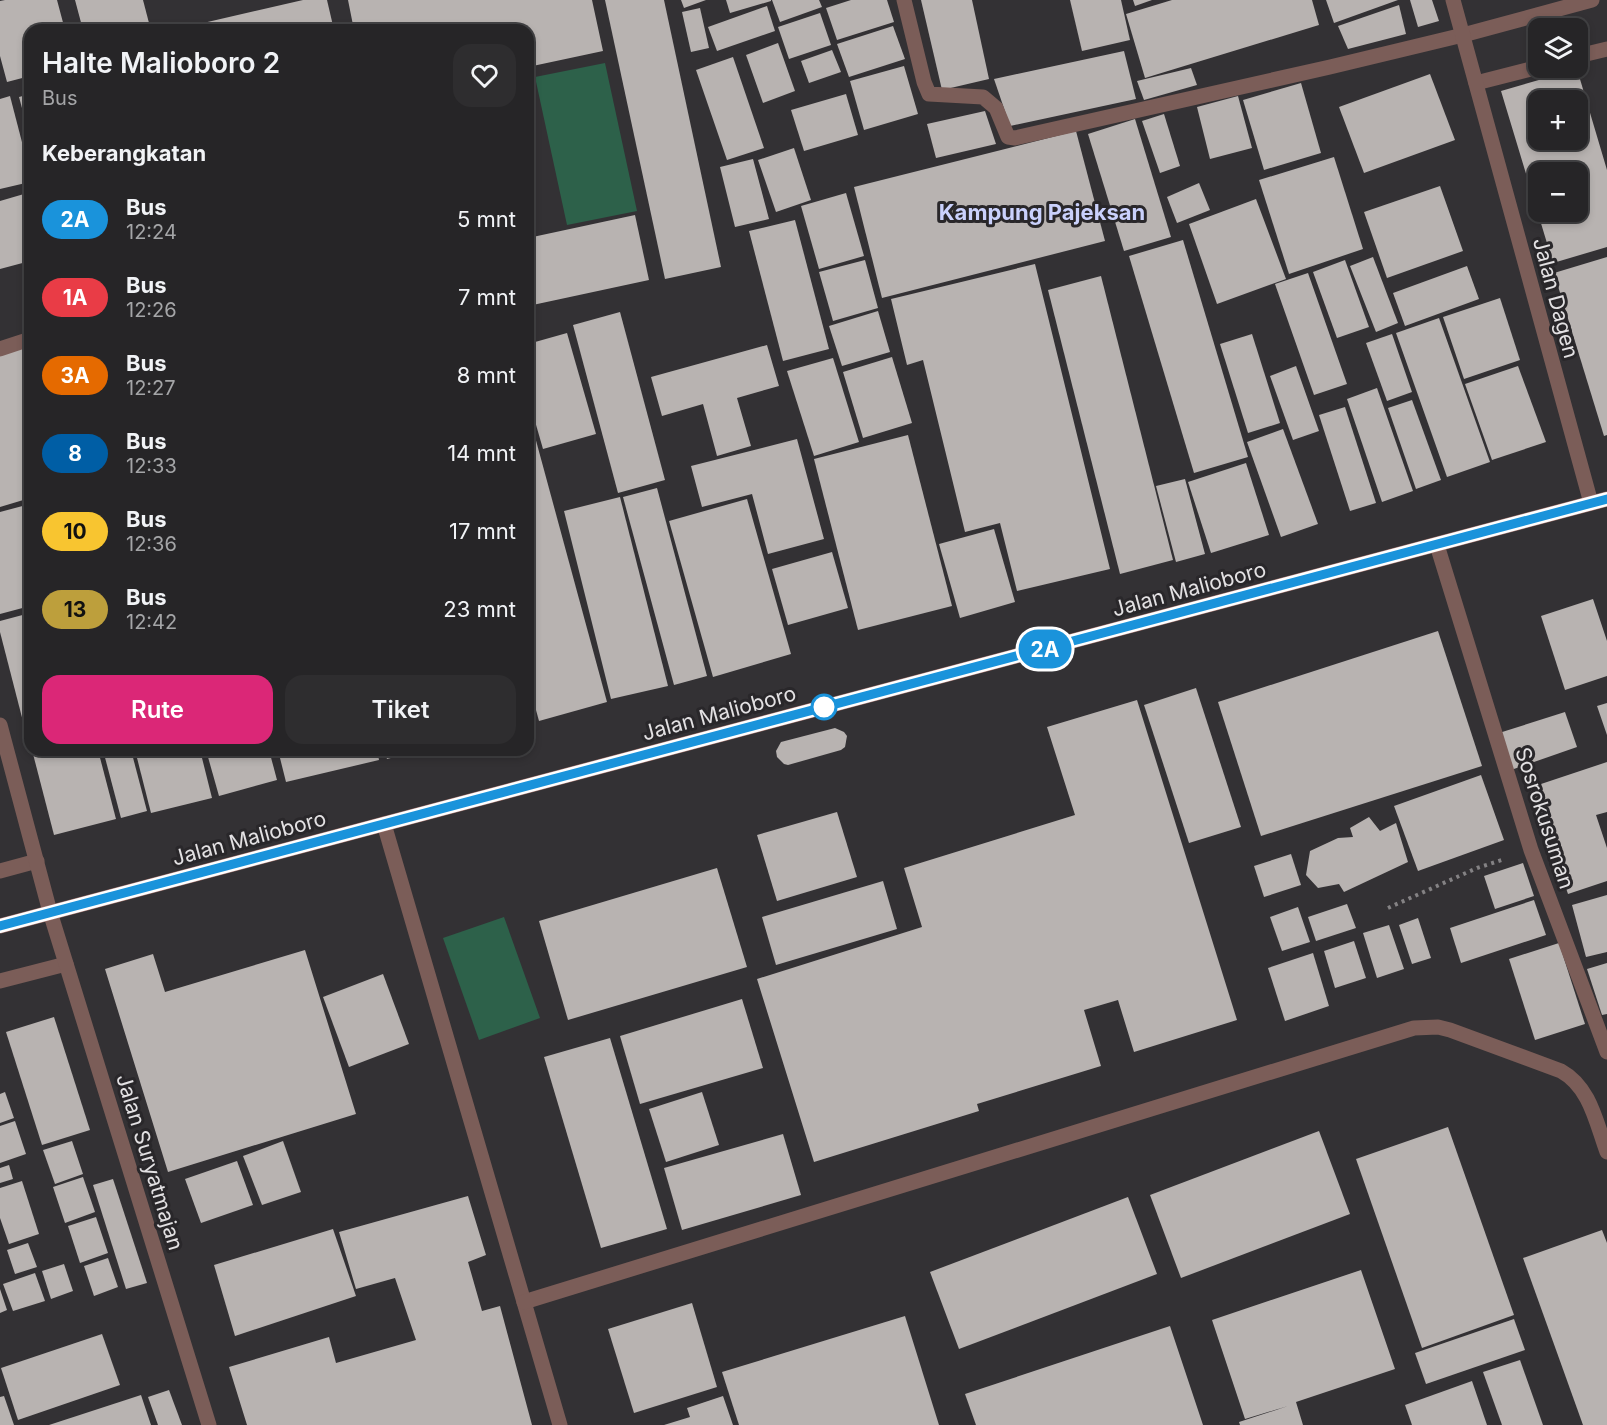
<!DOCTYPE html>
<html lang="id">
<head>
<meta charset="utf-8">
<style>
	body { margin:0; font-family:Inter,sans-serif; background:#2e2d2f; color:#f1f3f6; height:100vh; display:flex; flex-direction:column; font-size:22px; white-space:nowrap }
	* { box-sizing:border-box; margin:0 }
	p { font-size:20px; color:#a4a5a7 }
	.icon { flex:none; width:33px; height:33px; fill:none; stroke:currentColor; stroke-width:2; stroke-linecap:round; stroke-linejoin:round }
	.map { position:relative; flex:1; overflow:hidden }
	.drawer { position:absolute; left:24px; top:24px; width:510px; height:732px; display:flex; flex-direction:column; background:#262527; border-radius:18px; box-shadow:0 3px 9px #0003,0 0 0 2px #424244 }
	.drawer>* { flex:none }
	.badge { padding:0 12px; border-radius:20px; font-size:21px; line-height:39px }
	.fabs { position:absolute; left:1528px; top:18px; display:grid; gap:12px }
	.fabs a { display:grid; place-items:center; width:60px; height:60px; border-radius:12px; background:#262527; box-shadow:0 3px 9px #0003,0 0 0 2px #424244; font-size:30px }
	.map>.badge { position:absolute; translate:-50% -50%; box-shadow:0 0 0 3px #fff }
	h2 { padding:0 18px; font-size:22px; line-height:54px }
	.round { display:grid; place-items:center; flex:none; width:63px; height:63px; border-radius:18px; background:#2e2d2f }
	.headline { display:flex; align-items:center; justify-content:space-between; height:102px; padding:0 18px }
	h1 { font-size:28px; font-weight:600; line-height:45px }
	.primary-button { display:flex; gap:12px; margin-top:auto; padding:12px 18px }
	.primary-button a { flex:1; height:69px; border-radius:18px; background:#db2777; color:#fff; font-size:24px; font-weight:600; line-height:69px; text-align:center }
	.primary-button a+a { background:#2e2d2f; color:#f1f3f6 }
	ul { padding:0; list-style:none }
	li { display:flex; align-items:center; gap:18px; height:78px; padding:0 18px }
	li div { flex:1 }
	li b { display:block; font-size:22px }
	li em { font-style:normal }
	li .badge { min-width:66px; font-weight:700; text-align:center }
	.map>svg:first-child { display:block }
	.green { fill:#2d614a }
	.building { fill:#b8b3b1; fill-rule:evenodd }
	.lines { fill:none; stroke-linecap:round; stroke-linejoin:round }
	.path { stroke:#848284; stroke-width:4; stroke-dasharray:3 4.5; stroke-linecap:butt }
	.service { stroke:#7b5d58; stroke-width:15 }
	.pedestrian { stroke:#7b5d58; stroke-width:15 }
	.minor { stroke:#7b5d58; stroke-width:15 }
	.tertiary { stroke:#7b5d58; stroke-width:15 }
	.secondary { stroke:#a3736d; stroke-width:15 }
	.line-casing { stroke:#fff; stroke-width:14 }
	.line { stroke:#1a93db; stroke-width:9 }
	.stop-dot { fill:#fff; stroke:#1a93db; stroke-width:3 }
	.labels { text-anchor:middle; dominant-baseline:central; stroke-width:6; stroke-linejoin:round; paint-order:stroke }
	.street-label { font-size:21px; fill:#e3e1e3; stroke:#29272a }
	.neighbourhood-label { font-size:22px; font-weight:bold; fill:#cad1fc; stroke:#29272a }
</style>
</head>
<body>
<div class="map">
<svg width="1607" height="1425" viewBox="0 0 1607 1425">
	<rect width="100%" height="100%" fill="#333134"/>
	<g class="green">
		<polygon points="605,63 637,211 567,225 535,77"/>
		<polygon points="504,917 540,1018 479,1040 443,938"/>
	</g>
	<g class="building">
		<polygon points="5,0 57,0 65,30 30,30 30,76 7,82 0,56 0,1"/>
		<polygon points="75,0 143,0 149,23 123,30 83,30"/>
		<polygon points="303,0 327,0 334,30 173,30"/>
		<polygon points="348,0 592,0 603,51 528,67 528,30 354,30"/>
		<polygon points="605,0 664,0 721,267 665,279"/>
		<polygon points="681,0 706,0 684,8"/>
		<polygon points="726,0 771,0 771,1 730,13"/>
		<polygon points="772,0 819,0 822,7 780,22"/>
		<polygon points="851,0 887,0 894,22 837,40 826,8"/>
		<polygon points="921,0 972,0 989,79 942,90"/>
		<polygon points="1070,0 1121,0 1130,40 1082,51"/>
		<polygon points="1133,0 1152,0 1135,6"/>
		<polygon points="1172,0 1312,0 1319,25 1145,78 1126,14"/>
		<polygon points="1326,0 1398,0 1334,23"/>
		<polygon points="1410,0 1432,0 1439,21 1418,27"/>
		<polygon points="1399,5 1406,34 1348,49 1338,26"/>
		<polygon points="767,6 775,31 717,51 708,27"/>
		<polygon points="700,8 709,48 691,52 682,12"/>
		<polygon points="820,13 831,45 789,59 778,27"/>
		<polygon points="893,26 905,59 849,77 837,44"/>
		<polygon points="778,43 795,91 763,103 746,55"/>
		<polygon points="832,50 841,72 809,83 801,61"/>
		<polygon points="1124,51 1136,99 1010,126 994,79"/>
		<polygon points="733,57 764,148 727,160 696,70"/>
		<polygon points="904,66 918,114 864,130 850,81"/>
		<polygon points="1191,68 1197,85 1144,100 1137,81"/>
		<path d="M1577,69l30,101v77l-54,16 -52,-172zM1539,100h39v40h-39zM1539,172h39v40h-39z"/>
		<polygon points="1430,74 1455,140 1364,173 1339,107"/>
		<polygon points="1301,83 1321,153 1264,170 1243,100"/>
		<polygon points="30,94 30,133 29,134 19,97"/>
		<polygon points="846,94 858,135 804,151 791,110"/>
		<polygon points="10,96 30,173 30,182 0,189 0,99"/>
		<polygon points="1238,96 1252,148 1210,159 1197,107"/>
		<polygon points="985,111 996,144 936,158 927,124"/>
		<polygon points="1164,114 1180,166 1160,173 1142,121"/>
		<polygon points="1135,119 1171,237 1124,251 1088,134"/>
		<polygon points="1076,131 1105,241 882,298 854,187"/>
		<polygon points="794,148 811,200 776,212 758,160"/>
		<polygon points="1334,157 1363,249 1289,274 1259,180"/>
		<polygon points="753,159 769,219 735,227 720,167"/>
		<polygon points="1199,183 1210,210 1177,223 1167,197"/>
		<polygon points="1440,186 1463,251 1387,278 1364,212"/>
		<polygon points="846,193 864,256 819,269 801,206"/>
		<polygon points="24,194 30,214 30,261 0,269 0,201"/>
		<polygon points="1256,199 1286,279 1217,304 1189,224"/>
		<polygon points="528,208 533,226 528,227"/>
		<polygon points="635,215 649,280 528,306 528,238"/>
		<polygon points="795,220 829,349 783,361 749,231"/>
		<polygon points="1183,240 1248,457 1194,473 1129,256"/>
		<polygon points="1373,257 1398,323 1376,332 1350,266"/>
		<polygon points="1607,257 1607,435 1604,436 1554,273"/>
		<polygon points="865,260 878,308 833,321 819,272"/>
		<polygon points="1345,260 1369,327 1337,338 1313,272"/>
		<polygon points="1035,264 1110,569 1017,591 1000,523 965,532 923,360 907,365 891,299"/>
		<polygon points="1467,266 1479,299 1405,326 1393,293"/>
		<polygon points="1308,273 1347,384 1314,395 1275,284"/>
		<polygon points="1101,276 1173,560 1120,574 1048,290"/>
		<polygon points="1500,298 1520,360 1464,379 1443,317"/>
		<polygon points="878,311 890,352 842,366 829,326"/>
		<polygon points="620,312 665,480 618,493 573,325"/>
		<polygon points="1439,318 1490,462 1447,477 1396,333"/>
		<polygon points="567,333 596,434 543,449 528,397 528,344"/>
		<polygon points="1252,334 1280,423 1248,433 1220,344"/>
		<polygon points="1392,334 1412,392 1387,401 1366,343"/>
		<polygon points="30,345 30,498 0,507 0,355"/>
		<polygon points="767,345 779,386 737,398 751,446 717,456 703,404 662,416 651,377"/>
		<polygon points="892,357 912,423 863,438 843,372"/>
		<polygon points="833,358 859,442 814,456 787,371"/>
		<polygon points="1296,366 1319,431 1293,440 1270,376"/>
		<polygon points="1518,366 1546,442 1492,460 1465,384"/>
		<polygon points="1377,388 1413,491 1382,502 1347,399"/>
		<polygon points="1412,400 1441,480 1416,489 1388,408"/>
		<polygon points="1345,407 1376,503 1350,511 1319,415"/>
		<polygon points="528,411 607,702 539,721 528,681"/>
		<polygon points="1283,429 1318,524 1281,537 1247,442"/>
		<polygon points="908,435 952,606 858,630 814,459"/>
		<polygon points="797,439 824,539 768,554 752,494 702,507 691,466"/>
		<polygon points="1246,463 1269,535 1211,553 1188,482"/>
		<polygon points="1185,479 1205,554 1176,562 1156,486"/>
		<polygon points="657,488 707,676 674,685 623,497"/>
		<polygon points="620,497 668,686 611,699 564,511"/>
		<polygon points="747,499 791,654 713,677 669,521"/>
		<polygon points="30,504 30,606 0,614 0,512"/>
		<polygon points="994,529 1015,602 960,618 939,544"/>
		<polygon points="832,552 848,608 788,625 772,569"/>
		<polygon points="1593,599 1607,641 1607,676 1565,690 1541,616"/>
		<polygon points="30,613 30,736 27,737 0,632 0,621"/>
		<polygon points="1438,631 1482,766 1261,836 1218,702"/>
		<polygon points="1196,688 1241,827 1189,843 1144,705"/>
		<polygon points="528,698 535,719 528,721"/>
		<polygon points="1137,700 1237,1020 1134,1052 1118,1000 1084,1010 1101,1066 977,1104 979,1111 814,1162 757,979 922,927 904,868 1075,815 1047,727"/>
		<polygon points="1607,703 1607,735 1597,706"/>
		<polygon points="1565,712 1577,747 1511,770 1499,733"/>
		<polygon points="835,728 844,732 847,736 845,747 841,750 788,765 784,764 777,757 776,751 781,742"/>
		<polygon points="32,750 98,750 116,819 54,835"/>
		<polygon points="103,750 131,750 147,811 121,818"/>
		<polygon points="135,750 200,750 212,798 151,813"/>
		<polygon points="206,750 269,750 277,780 219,796"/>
		<polygon points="278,750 377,750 379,760 286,782"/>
		<polygon points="384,750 417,750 417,751 387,759"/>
		<polygon points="1607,762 1607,812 1596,815 1607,848 1607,881 1568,894 1547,831 1544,832 1529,788"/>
		<polygon points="1481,775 1504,840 1418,871 1394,806"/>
		<polygon points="837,812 857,877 777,901 757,835"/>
		<polygon points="1369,817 1380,831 1396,823 1408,862 1344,892 1339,884 1318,888 1306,875 1310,851 1338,838 1353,837 1350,828"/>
		<polygon points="1291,854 1301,885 1264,897 1254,866"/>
		<polygon points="1523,863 1534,896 1495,909 1484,876"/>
		<polygon points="717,868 747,967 568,1020 539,921"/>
		<polygon points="883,881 897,929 776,965 762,917"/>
		<polygon points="1607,895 1607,952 1586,957 1572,905"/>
		<polygon points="1534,900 1546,935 1461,963 1450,928"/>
		<polygon points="1347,904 1356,928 1316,941 1308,917"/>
		<polygon points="1298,907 1310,942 1282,951 1270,917"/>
		<polygon points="1418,918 1431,958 1412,964 1399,925"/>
		<polygon points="1389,925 1404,969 1377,978 1363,933"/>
		<polygon points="1354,941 1366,978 1335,988 1324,951"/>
		<polygon points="1559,943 1585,1024 1535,1040 1509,959"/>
		<polygon points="305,950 356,1114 168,1172 105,969 153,954 165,992"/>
		<polygon points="1313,953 1329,1006 1285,1021 1268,968"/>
		<polygon points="1607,963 1607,1014 1602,1015 1587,969"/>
		<polygon points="383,974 409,1044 349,1067 323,997"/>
		<polygon points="742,999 763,1068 640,1104 620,1036"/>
		<polygon points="54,1017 90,1130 42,1145 6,1032"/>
		<polygon points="610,1038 667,1229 601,1248 544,1057"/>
		<polygon points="5,1092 14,1118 0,1123 0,1094"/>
		<polygon points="702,1092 719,1145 666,1162 649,1109"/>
		<polygon points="15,1121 26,1154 0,1163 0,1126"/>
		<polygon points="1448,1127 1514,1315 1422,1348 1356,1159"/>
		<polygon points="1319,1131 1350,1214 1181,1278 1150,1195"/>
		<polygon points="783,1134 801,1195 682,1230 664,1168"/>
		<polygon points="72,1141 83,1174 55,1184 43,1150"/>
		<polygon points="283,1141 301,1192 262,1205 243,1156"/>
		<polygon points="237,1161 253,1205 201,1223 185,1179"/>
		<polygon points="9,1165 13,1179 0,1183 0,1168"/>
		<polygon points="83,1177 95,1212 65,1223 53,1187"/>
		<polygon points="113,1179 147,1283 126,1289 93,1185"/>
		<polygon points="22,1181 39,1234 9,1244 0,1218 0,1188"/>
		<polygon points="468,1196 486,1255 468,1262 482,1311 500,1306 532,1425 247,1425 229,1367 329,1337 336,1363 416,1340 395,1278 356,1289 339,1232"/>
		<polygon points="1128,1197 1157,1274 959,1349 930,1272"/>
		<polygon points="96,1217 108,1253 80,1263 68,1226"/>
		<polygon points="333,1229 356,1296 235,1336 214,1265"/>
		<polygon points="1602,1230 1607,1243 1607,1425 1583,1425 1523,1258"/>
		<polygon points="28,1243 37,1267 15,1274 7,1250"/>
		<polygon points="108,1258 118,1287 94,1296 84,1266"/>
		<polygon points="64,1264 73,1291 51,1299 42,1271"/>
		<polygon points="1361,1270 1395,1369 1296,1402 1303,1425 1240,1425 1239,1422 1288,1406 1245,1419 1212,1320"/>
		<polygon points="35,1273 45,1301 13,1311 3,1284"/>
		<polygon points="0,1289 7,1310 0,1313"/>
		<polygon points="692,1303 717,1387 634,1413 608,1329"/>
		<polygon points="905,1316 939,1425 739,1425 722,1372"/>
		<polygon points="1514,1319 1525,1350 1426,1384 1415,1353"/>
		<polygon points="1170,1326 1203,1425 976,1425 965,1394"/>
		<polygon points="102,1334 120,1385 18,1420 1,1368"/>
		<polygon points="1520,1360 1543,1425 1502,1425 1483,1372"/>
		<polygon points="1472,1381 1487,1425 1412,1425 1405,1405"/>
		<polygon points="169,1390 182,1425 158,1425 148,1397"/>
		<polygon points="141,1395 151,1425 49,1425"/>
		<polygon points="4,1396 14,1425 0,1425 0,1397"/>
		<polygon points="723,1396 733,1425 664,1425 690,1417 687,1408"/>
	</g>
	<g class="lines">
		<polyline class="path" points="1388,908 1477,868 1505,859"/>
		<g class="service">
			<polyline points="1463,35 1592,0"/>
			<polyline points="0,349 30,339"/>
			<polyline points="384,824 560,1425"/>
			<path d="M524,1302l890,-274 24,-1 12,3 111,41c29,16 35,51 46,81"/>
		</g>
		<g class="pedestrian">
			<polyline points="0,871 37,861"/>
			<polyline points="0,981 66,964"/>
		</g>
		<g class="minor">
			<polyline points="904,0 924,82 929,94 983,97 996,108 1008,137 1015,138 1330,67 1463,35"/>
			<polyline points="1578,56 1607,49"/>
			<polyline points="1476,83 1539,67"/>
			<polyline points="1437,545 1531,850 1607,1052"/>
		</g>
		<g class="tertiary">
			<polyline points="1453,0 1591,503"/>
			<polyline points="0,725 50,912 209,1425"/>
		</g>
		<polyline class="secondary" points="0,926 1607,499"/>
	</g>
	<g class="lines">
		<g class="line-casing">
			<polyline id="line" points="0,926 1607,499"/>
		</g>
		<use href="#line" class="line"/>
	</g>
	<circle class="stop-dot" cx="824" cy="707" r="12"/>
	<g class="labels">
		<g class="street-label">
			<text transform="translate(1556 298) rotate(75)">Jalan Dagen</text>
			<text transform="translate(1189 589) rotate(-15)">Jalan Malioboro</text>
			<text transform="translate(719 713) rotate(-15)">Jalan Malioboro</text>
			<text transform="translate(1545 818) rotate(72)">Sosrokusuman</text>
			<text transform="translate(249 838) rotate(-15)">Jalan Malioboro</text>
			<text transform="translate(150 1162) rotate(73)">Jalan Suryatmajan</text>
		</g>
		<g class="neighbourhood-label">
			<text x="1042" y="212">Kampung Pajeksan</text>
		</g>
	</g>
</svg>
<div class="fabs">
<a><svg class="icon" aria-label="layers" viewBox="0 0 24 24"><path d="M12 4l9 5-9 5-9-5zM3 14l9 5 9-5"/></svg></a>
<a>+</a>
<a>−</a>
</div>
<b class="badge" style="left:1045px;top:649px;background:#1a93db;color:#fff">2A</b>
<section class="drawer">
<div class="headline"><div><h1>Halte Malioboro 2</h1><p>Bus</p></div><a class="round"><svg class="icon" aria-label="heart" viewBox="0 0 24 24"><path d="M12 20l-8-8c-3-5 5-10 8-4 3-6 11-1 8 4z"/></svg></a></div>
<h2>Keberangkatan</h2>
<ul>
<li><span class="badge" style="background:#1a93db;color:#fff">2A</span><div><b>Bus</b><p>12:24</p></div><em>5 mnt</em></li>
<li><span class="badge" style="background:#e93c46;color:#fff">1A</span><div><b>Bus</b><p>12:26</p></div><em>7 mnt</em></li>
<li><span class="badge" style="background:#e56a00;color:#fff">3A</span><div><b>Bus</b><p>12:27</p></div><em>8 mnt</em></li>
<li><span class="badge" style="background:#005ea5;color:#fff">8</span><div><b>Bus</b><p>12:33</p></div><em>14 mnt</em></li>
<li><span class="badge" style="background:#f8c530;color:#111">10</span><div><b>Bus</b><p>12:36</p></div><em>17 mnt</em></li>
<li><span class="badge" style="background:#bd9f3c;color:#111">13</span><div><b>Bus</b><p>12:42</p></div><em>23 mnt</em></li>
</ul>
<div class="primary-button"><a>Rute</a><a>Tiket</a></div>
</section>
</div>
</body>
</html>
